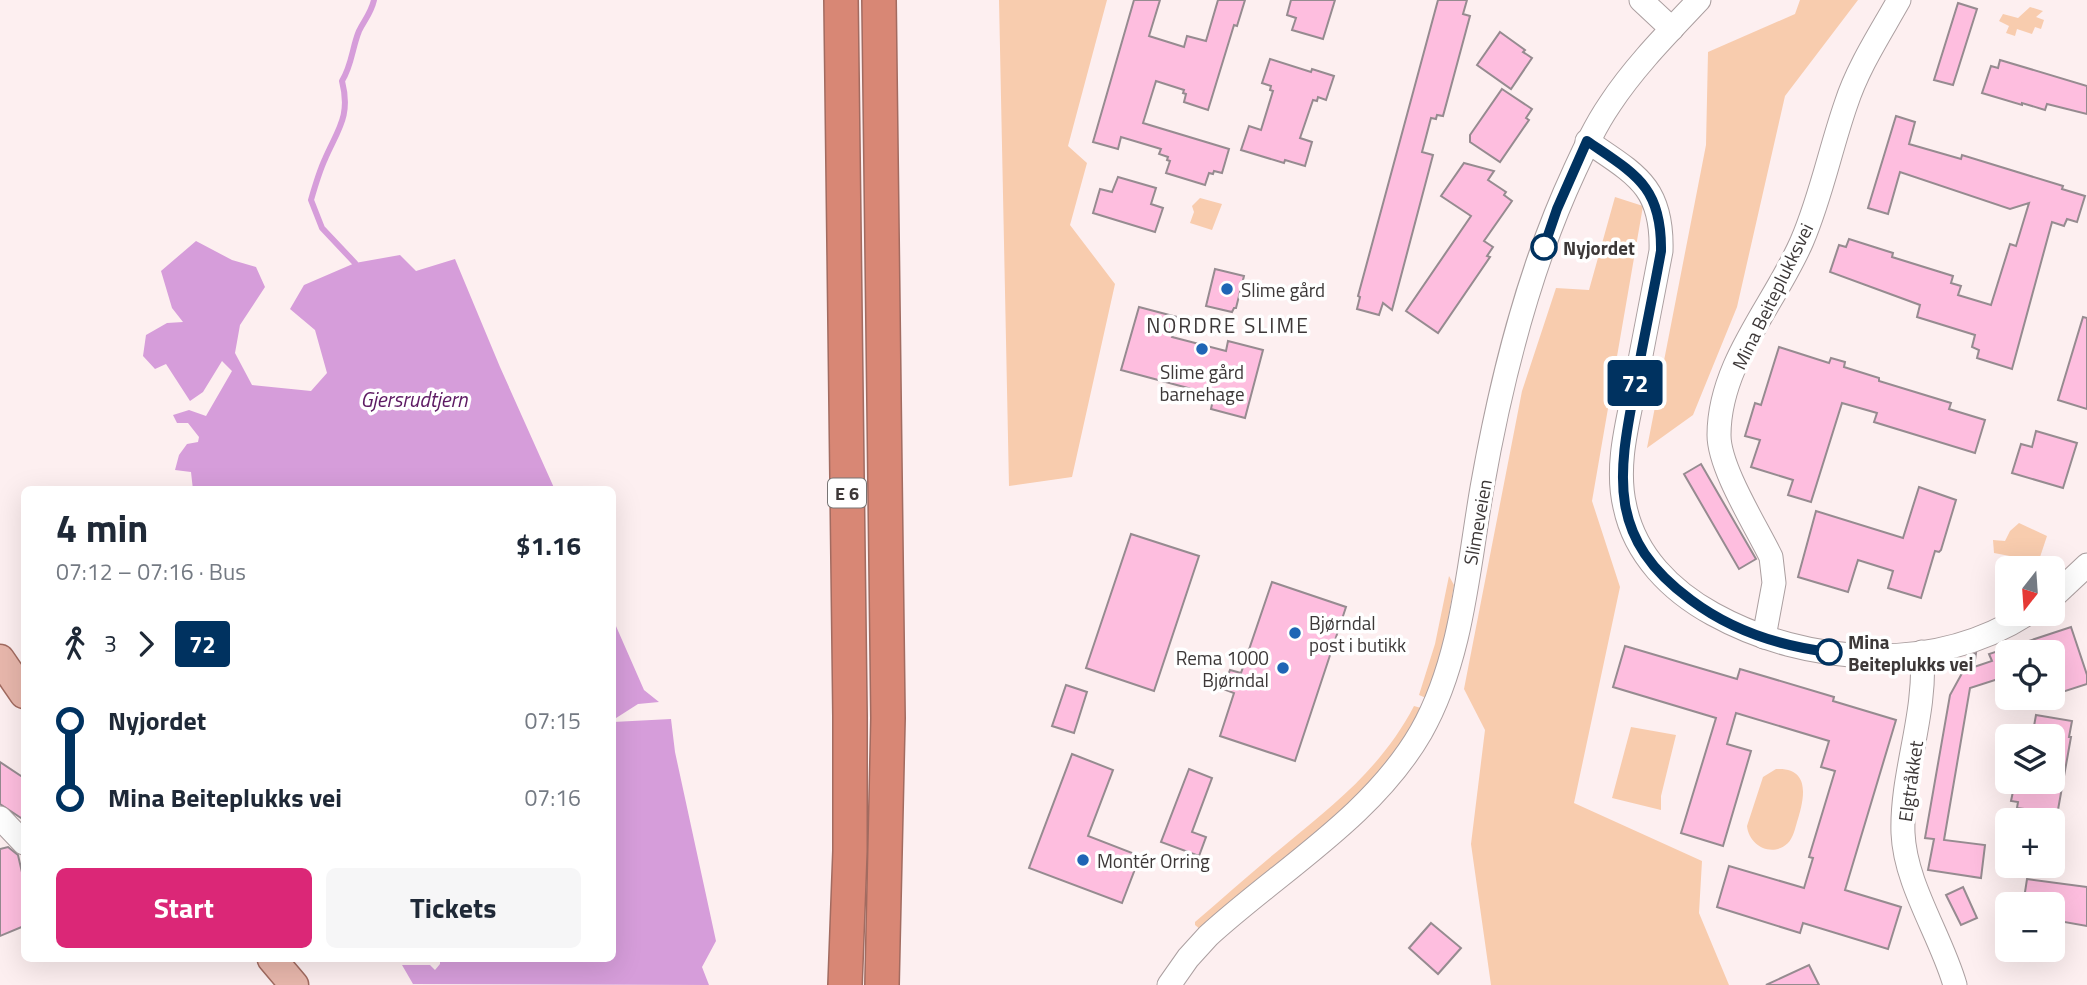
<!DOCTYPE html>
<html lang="en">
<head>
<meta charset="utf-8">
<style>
	body { margin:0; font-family:"Titillium Web",sans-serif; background:#f6f6f7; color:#1f2937; height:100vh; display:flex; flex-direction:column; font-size:26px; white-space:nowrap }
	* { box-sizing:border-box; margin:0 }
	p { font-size:23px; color:#747a83 }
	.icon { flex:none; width:38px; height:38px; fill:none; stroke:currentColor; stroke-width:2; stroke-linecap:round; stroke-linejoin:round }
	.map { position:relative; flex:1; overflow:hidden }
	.details { position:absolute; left:21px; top:486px; width:595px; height:476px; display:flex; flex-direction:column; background:#fff; border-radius:10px; box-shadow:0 7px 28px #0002 }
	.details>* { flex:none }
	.badge { padding:0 14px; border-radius:5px; font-size:24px; line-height:46px }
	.needle { width:46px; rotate:197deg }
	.tools { position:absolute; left:1995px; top:556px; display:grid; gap:14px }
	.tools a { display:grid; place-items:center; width:70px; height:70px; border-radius:10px; background:#fff; box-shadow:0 7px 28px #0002; font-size:35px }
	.map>.badge { position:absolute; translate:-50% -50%; box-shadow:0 0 0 4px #fff }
	.legs { display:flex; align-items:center; gap:10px; height:77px; padding:0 35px; font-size:23px }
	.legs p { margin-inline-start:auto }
	.overview { display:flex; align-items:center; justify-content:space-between; height:119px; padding:0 35px }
	h1 { font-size:38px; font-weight:700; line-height:52px }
	.primary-button { display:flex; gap:14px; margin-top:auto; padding:14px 35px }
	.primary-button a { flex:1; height:80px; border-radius:10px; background:#db2777; color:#fff; font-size:28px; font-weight:700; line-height:80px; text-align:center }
	.primary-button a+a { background:#f6f6f7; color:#1f2937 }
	ul { padding:0 35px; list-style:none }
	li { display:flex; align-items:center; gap:24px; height:77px; font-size:26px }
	li i { display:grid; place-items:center; width:10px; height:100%; margin:0 9px; background:currentColor }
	li i::after { content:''; width:18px; height:18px; margin:-9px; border:5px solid; border-radius:50%; background:#fff }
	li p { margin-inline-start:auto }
	li:first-child i { background:linear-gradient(#0000 50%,currentColor 0) }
	li:last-child i { background:linear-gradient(currentColor 50%,#0000 0) }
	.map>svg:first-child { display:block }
	.green { fill:#f8ccae }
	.water { fill:#d69dda }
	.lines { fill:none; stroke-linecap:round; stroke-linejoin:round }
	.stream { stroke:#d69dda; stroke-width:6 }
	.building { fill:#febedf; stroke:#968b90; stroke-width:2 }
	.minor-casing { stroke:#ab9fa0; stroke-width:25 }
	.major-casing { stroke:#a26b60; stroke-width:31 }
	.highway-casing { stroke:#a26b60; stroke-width:36 }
	.minor { stroke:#fff; stroke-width:23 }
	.major { stroke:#e8b7ac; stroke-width:28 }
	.highway { stroke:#d88775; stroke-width:33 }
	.line-1-casing { stroke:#fff; stroke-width:16 }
	.line-1 { stroke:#003260; stroke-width:10 }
	.stop-1-dot { fill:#fff; stroke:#003260; stroke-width:3.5 }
	.poi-dot { fill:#1f65b5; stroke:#fff; stroke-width:2.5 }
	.labels { text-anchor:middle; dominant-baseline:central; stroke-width:7; stroke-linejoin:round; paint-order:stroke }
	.shield { fill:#fff; stroke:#777474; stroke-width:2 }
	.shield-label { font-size:18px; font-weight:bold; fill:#3d3838 }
	.stop-label { font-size:19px; font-weight:bold; fill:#3d3838; stroke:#fff; text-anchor:start }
	.poi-label { font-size:19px; fill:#3d3838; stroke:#fff; text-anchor:start }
	.street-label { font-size:19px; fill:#3d3838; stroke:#fff }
	.neighbourhood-label { font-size:21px; letter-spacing:2px; fill:#3d3838; stroke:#fff }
	.water-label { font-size:21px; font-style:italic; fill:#5d1a63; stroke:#fff }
</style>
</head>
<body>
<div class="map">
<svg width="2087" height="985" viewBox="0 0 2087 985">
	<rect width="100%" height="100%" fill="#fdeff0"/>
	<g class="green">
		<polygon points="999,0 1107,0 1068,146 1087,163 1070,225 1115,284 1072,477 1009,486"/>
		<polygon points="1800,0 1858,0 1785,96 1737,307 1693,415 1647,448 1706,145 1708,52 1795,14"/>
		<polygon points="2030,7 2043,11 2036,17 2044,20 2041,29 2035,27 2032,34 2017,29 2015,36 2006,33 2009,26 1999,21 2003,14 2018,18"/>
		<polygon points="1615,197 1643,206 1592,501 1620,587 1574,803 1702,861 1699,913 1729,985 1491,985 1471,844 1485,730 1464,689 1522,391 1556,288 1589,290"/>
		<polygon points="1200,198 1222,204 1212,230 1190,223 1194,212 1192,206"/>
		<polygon points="2019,523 2047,536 2037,566 2015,557 1994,553 1993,540 2005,541 2010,531"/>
		<polygon points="1449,576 1454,585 1444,642 1426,698 1419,695 1435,644"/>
		<path d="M1414,706l7,2c-12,24 -26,47 -44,67 -51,59 -122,99 -177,154l-5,-4v-3c30,-26 59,-52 90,-77 51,-42 97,-78 129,-139z"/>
		<polygon points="1631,727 1676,735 1661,796 1661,810 1612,798"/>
		<path d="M1776,769c36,-2 28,31 21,53 -2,7 -4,16 -9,21 -16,15 -39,3 -41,-17l16,-49z"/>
	</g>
	<g class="water">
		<polygon points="196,241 232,260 256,267 265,287 240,325 235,353 252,385 311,391 327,373 315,330 290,309 304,285 355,263 400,255 416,271 455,259 500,367 555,490 193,490 191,472 175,470 179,455 187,444 198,442 199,437 188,423 177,423 173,415 189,410 206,416 232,371 222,361 203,392 190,401 166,364 155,369 143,356 146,335 167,323 183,322 172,308 161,271"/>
		<polygon points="612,617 644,690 659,702 638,704 613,720"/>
		<polygon points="671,719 675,752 716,941 702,967 709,985 413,984 402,965 430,965 435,970 440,964 440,959 612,959 613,722"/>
	</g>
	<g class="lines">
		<path class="stream" d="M355,263l-33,-35 -11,-28c4,-14 8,-28 14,-41 13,-30 26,-43 17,-78 10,-16 10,-33 17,-50 6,-12 12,-18 15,-31"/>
	</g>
	<g class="building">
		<polygon points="1134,0 1160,0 1149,36 1184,47 1187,36 1206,41 1218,0 1245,0 1237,26 1234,25 1208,110 1184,102 1186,94 1183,93 1184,90 1156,81 1143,123 1229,149 1222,173 1214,171 1213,174 1209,173 1205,185 1166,173 1170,161 1167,160 1168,157 1159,154 1161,149 1121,137 1118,149 1093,142"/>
		<polygon points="1291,0 1335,0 1323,39 1292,30 1296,18 1287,15"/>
		<polygon points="1438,0 1467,0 1463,14 1470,16 1443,116 1437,115 1436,119 1431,118 1422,152 1433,155 1392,310 1383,303 1379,315 1357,309 1360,297 1358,296"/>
		<polygon points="1958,3 1977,9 1953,85 1934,80"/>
		<polygon points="1500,32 1525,50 1523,52 1532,58 1511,89 1477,65"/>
		<polygon points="1270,59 1311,72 1312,69 1334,76 1326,100 1318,97 1317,101 1313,100 1300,138 1312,142 1305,166 1285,160 1284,163 1241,150 1249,126 1261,130 1273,91 1270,90 1271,86 1262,83"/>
		<polygon points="2000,60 2087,86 2087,114 2047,104 2045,110 2022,103 2022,105 1982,93 1991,66 1998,68"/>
		<polygon points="1502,89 1532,109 1526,118 1529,120 1500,162 1470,142 1470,135"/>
		<polygon points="1896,116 1915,122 1909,144 1961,159 1962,155 2063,186 2062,189 2085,196 2077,222 2067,219 2064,226 2052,222 2012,369 1977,358 1979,350 1972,347 1975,335 1917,317 1920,305 1830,272 1839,245 1846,247 1849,239 1893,253 1892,257 1953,276 1951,283 1961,286 1958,295 1991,305 2010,244 2016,246 2029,203 2010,209 1900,172 1888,214 1868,208"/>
		<polygon points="1464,163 1494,171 1488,180 1506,192 1504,195 1512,201 1484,241 1493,247 1487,256 1490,257 1438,333 1406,311 1471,216 1441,196"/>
		<polygon points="1118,177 1156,188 1151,204 1163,208 1155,232 1093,213 1100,189 1112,192"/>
		<polygon points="1215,269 1244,276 1236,308 1234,308 1232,312 1206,306"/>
		<polygon points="1139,307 1177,317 1172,337 1226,351 1228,341 1263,350 1245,418 1211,409 1214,395 1121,370"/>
		<polygon points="2083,317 2087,318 2087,409 2058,400"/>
		<polygon points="1779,347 1829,363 1831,358 1845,362 1844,367 1879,378 1879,381 1951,403 1949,409 1985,420 1975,453 1874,422 1877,413 1842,403 1811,502 1788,495 1793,480 1751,467 1760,440 1745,436 1755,403 1761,405"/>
		<polygon points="2036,431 2077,443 2063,488 2012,473 2021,444 2032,447"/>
		<polygon points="1701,464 1756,559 1739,569 1684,474"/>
		<polygon points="1919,487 1956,500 1941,550 1939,552 1935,551 1921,598 1888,588 1893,571 1858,560 1848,592 1798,577 1816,511 1903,538"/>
		<polygon points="1131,534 1199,556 1154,691 1086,668"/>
		<polygon points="1272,582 1346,607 1295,761 1220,736 1234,693 1223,689 1230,670 1241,673"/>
		<polygon points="2071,627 2087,675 2087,684 2053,695 2053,653 2007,653 2007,699 2004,699 1998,679 1970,688 1944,840 1985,845 1981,878 1928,870 1934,839 1925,838 1950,695 1972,655 1976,653 1974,667 1992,661 1989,654"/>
		<polygon points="1625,646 1737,679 1740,669 1834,697 1833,701 1896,720 1845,890 1901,907 1888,949 1803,923 1800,933 1717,907 1729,866 1804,888 1813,858 1809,857 1835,771 1821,767 1829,741 1736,713 1727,744 1751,751 1723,846 1681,833 1716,718 1613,687"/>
		<polygon points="1066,685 1087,692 1074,733 1052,726"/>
		<polygon points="2036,715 2072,721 2069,737 2071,737 2056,821 2023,821 2025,809 2017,808 2018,802 2011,801 2015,782 2053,782 2053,737 2032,737"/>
		<polygon points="1072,754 1113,770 1088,836 1140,856 1122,903 1029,868"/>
		<polygon points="0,762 24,778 24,820 0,804"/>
		<polygon points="1189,769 1212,778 1192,832 1206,837 1199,856 1161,842"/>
		<polygon points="8,847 18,855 24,881 24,926 0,936 0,849"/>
		<polygon points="2027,879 2087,887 2087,926 2053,920 2053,905 2023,905"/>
		<polygon points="1963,887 1977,918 1961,925 1946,895"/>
		<polygon points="1431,923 1461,948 1438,974 1409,948"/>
		<polygon points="1809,965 1819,985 1766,985"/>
	</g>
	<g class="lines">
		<g class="minor-casing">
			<g id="minor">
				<polyline points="1641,0 1672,29"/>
				<path d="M1587,141c48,33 76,45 74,110 -8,43 -17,87 -25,130 -8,41 -21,84 -11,126 10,48 46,84 88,107 94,52 221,60 314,0"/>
				<polyline points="2053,597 2087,565"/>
				<path d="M1764,637l10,-54 -3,-26c-15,-31 -52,-89 -52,-122 0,-72 56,-131 83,-194 19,-44 28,-91 44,-137 12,-37 34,-70 53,-104"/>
				<path d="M1922,652c5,63 -21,121 -19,181 2,51 38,103 52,152"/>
				<polyline points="0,818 24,843"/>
				<path d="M1169,985l19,-27 20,-22c71,-65 164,-119 213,-204 41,-72 47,-163 61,-244 19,-108 46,-217 92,-316 11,-24 21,-46 36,-68 25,-38 58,-71 89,-104"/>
			</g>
		</g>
		<g class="major-casing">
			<g id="major">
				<polyline points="0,659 24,694"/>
				<polyline points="272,959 294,985"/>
			</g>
		</g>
		<g class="highway-casing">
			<g id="highway">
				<polyline points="841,0 850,716 850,851 845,985"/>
				<polyline points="879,0 888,718 882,985"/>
			</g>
		</g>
		<use href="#minor" class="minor"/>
		<use href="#major" class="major"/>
		<use href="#highway" class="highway"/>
	</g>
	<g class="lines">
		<g class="line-1-casing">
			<path id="line-1" d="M1544,247l13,-38 30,-68c48,33 75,45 74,110 -8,45 -18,90 -26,136 -18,91 -27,152 56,213 40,30 89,46 138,52"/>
		</g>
		<use href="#line-1" class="line-1"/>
	</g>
	<g class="stop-1-dot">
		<circle cx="1544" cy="247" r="12"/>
		<circle cx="1829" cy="652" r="12"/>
	</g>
	<g class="poi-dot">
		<circle cx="1227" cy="289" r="7"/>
		<circle cx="1202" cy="349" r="7"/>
		<circle cx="1295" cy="633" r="7"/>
		<circle cx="1283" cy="668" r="7"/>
		<circle cx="1083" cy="860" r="7"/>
	</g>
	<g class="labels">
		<rect class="shield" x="828" y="478.5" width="38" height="29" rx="5"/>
		<g class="shield-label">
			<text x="847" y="493">E 6</text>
		</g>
		<g class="stop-label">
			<text x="1563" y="247">Nyjordet</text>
			<text x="1848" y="641">Mina<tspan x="1848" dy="22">Beiteplukks vei</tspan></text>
		</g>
		<g class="poi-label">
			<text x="1241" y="289">Slime gård</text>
			<text x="1202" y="371" text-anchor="middle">Slime gård<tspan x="1202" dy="22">barnehage</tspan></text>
			<text x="1309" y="622">Bjørndal<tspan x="1309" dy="22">post i butikk</tspan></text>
			<text x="1269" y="657" text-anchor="end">Rema 1000<tspan x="1269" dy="22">Bjørndal</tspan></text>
			<text x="1097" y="860">Montér Orring</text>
		</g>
		<g class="street-label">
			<text transform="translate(1772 296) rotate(-64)">Mina Beiteplukksvei</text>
			<text transform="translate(1477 522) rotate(-80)">Slimeveien</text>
			<text transform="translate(1910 781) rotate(-82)">Elgtråkket</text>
		</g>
		<g class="neighbourhood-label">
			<text x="1228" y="325">NORDRE SLIME</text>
		</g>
		<g class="water-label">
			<text x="414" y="399">Gjersrudtjern</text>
		</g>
	</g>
</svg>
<div class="tools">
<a><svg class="needle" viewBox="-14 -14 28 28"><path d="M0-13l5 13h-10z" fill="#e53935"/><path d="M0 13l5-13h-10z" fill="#747a83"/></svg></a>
<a><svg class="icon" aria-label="locate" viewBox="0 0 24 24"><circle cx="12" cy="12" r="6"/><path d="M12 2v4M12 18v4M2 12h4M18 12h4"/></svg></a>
<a><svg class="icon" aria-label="layers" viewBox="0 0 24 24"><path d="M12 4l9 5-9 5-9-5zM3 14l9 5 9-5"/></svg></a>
<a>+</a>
<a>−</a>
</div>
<b class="badge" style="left:1635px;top:383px;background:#003260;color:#fff">72</b>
<section class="details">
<div class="overview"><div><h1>4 min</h1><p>07:12 – 07:16 · Bus</p></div><b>$1.16</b></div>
<div class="legs"><svg class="icon" aria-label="walk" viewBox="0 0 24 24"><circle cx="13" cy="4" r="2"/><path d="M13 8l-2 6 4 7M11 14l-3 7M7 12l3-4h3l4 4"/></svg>3<svg class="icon" aria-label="forward" viewBox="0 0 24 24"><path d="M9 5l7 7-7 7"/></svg><b class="badge" style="background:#003260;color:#fff">72</b></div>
<ul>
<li><i style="color:#003260"></i><b>Nyjordet</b><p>07:15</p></li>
<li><i style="color:#003260"></i><b>Mina Beiteplukks vei</b><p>07:16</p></li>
</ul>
<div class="primary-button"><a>Start</a><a>Tickets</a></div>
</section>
</div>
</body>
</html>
